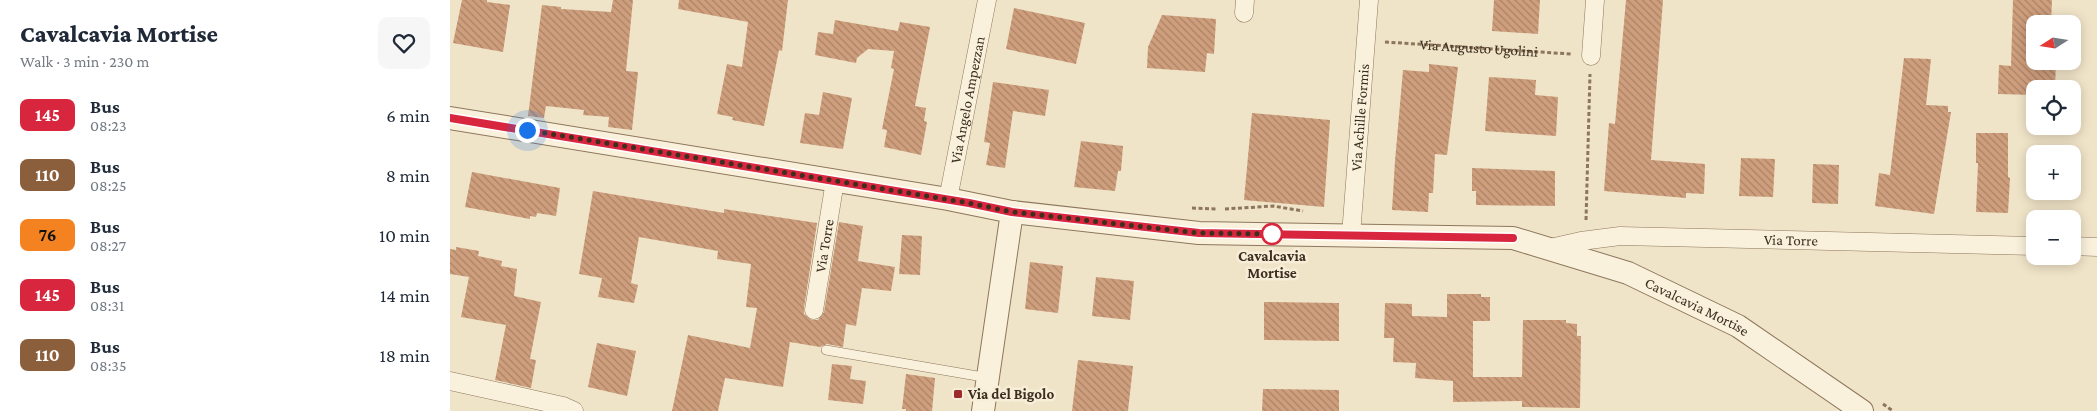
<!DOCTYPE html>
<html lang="en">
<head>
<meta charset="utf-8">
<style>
	body { margin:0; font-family:"Crimson Pro",serif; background:#f6f6f7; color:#1f2937; height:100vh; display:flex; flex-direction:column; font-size:19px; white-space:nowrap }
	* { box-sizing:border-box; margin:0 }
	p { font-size:16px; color:#747a83 }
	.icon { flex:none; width:28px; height:28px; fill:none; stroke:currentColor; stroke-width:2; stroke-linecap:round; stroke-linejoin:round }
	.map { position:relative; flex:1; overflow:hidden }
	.details { display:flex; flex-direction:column; background:#fff; width:450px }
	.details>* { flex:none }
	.badge { padding:0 10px; border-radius:8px; font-size:18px; line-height:32px }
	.needle { width:32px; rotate:258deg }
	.controls { position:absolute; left:1576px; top:15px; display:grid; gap:10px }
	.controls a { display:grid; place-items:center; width:55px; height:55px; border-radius:10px; background:#fff; box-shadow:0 2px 12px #0003; font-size:25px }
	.you { position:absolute; width:25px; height:25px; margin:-12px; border:4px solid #fff; border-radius:50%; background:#1a73e8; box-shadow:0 0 0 8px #1a73e833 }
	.map>.badge { position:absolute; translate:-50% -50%; box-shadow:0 0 0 2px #fff }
	.round { display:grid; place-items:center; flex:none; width:52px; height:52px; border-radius:10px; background:#f6f6f7 }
	.headline { display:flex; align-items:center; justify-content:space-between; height:85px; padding:0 20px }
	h1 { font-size:24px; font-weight:800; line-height:38px }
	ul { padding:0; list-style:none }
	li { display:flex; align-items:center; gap:15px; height:60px; padding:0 20px }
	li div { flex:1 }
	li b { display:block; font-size:19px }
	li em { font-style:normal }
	li .badge { min-width:55px; font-weight:700; text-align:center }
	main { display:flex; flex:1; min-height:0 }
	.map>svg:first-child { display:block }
	.building { fill:url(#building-back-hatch) }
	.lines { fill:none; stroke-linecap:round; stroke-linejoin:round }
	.service-casing { stroke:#8d765c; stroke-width:10 }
	.minor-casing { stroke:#8d765c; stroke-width:19 }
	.tertiary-casing { stroke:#8d765c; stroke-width:24 }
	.path { stroke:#8d765c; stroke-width:3; stroke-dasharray:4 2.5; stroke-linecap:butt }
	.service { stroke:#faf1dc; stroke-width:9 }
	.minor { stroke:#faf1dc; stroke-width:18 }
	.tertiary { stroke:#faf1dc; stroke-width:22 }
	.line-casing { stroke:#fff; stroke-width:11 }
	.line { stroke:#d7263d; stroke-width:8 }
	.walk { stroke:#3d2e20; stroke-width:5; stroke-dasharray:0 9 }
	.stop-dot { fill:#fff; stroke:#d7263d; stroke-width:2.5 }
	.poi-dot { fill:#9e2a2b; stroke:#f7eed8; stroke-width:2 }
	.labels { text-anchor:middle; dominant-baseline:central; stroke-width:5; stroke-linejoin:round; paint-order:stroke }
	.street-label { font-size:15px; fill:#3d2e20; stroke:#f7eed8 }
	.stop-label { font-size:15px; font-weight:bold; fill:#3d2e20; stroke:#f7eed8 }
	.poi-label { font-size:15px; font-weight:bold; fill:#3d2e20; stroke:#f7eed8; text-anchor:start }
</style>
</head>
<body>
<main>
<section class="details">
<div class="headline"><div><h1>Cavalcavia Mortise</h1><p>Walk · 3 min · 230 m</p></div><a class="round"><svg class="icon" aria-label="heart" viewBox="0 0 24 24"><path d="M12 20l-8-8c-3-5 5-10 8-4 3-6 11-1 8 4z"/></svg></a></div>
<ul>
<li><span class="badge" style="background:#d7263d;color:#fff">145</span><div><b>Bus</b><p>08:23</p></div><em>6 min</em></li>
<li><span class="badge" style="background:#8b5e3c;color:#fff">110</span><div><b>Bus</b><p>08:25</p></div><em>8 min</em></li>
<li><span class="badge" style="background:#f58220;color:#111">76</span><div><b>Bus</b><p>08:27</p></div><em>10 min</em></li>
<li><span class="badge" style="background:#d7263d;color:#fff">145</span><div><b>Bus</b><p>08:31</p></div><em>14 min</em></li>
<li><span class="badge" style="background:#8b5e3c;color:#fff">110</span><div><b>Bus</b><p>08:35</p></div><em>18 min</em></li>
</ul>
</section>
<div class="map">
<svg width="1647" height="411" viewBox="0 0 1647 411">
	<defs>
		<pattern id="building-back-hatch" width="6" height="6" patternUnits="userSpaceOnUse" patternTransform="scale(1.25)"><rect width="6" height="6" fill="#cf9f7d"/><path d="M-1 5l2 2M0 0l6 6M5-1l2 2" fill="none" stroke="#a98266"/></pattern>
	</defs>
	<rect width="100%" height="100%" fill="#f0e4c8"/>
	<g class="building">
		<polygon points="12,0 37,0 37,2 60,5 53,52 3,43"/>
		<polygon points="163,0 183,0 176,71 188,72 182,130 158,127 159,117 133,115 134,110 96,106 94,118 78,116 92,5 111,7 111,9 161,12"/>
		<polygon points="229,0 338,0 332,51 329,50 314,126 282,120 283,117 267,114 277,64 292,67 298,22 228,9"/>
		<polygon points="1044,0 1090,0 1088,34 1042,31"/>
		<polygon points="1176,0 1213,0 1201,160 1255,164 1254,194 1236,193 1236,198 1154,191 1159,123 1165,124"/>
		<polygon points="1563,0 1602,0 1601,24 1585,24 1585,61 1606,61 1605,89 1585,89 1585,95 1548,94 1549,65 1561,66"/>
		<polygon points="564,8 635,23 626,64 556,49"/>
		<polygon points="712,15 766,19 764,54 757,53 755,72 697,68 698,47"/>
		<polygon points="385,20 448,31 450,22 480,27 465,106 476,108 474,121 477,122 471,155 434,147 437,130 432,129 444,69 441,68 444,51 418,49 407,58 406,63 365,55 368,32 383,34"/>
		<polygon points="1454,58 1481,59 1476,105 1498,106 1498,112 1501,112 1484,214 1425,206 1429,173 1440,175"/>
		<polygon points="979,64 1008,67 997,155 985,154 983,193 979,193 978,212 942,210 945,161 953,70 979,72"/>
		<polygon points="1039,77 1086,80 1085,95 1108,97 1106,136 1035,131"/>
		<polygon points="543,82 599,90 595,116 563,111 555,168 536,165 540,143 534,142"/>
		<polygon points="373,92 402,98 393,149 350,143 355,113 369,115"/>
		<polygon points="802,113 880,120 874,207 794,200"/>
		<polygon points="1526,133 1558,133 1558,177 1560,178 1558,213 1526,212 1528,163 1526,163"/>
		<polygon points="631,141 673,146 671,171 668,171 665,191 624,187"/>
		<polygon points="1291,158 1325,159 1323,197 1289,196"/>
		<polygon points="1363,164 1389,165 1388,204 1362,203"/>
		<polygon points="1022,168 1105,171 1105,206 1026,205 1026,191 1022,191"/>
		<polygon points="22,172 110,188 106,216 87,213 86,217 80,216 80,219 15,207"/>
		<polygon points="143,191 274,213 274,209 367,223 354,308 354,314 362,320 368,320 374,312 389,222 413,226 408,261 445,267 441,291 412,288 406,326 396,324 393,347 377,344 370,347 340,342 333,387 275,378 268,411 222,411 238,335 300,348 307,308 296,307 301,264 267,259 268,251 189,237 181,283 188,285 184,303 148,297 152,278 129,274"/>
		<polygon points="452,235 472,236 470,275 449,274"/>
		<polygon points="6,247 29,251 28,256 52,261 51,266 67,269 64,296 91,302 80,359 86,360 81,388 45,380 56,325 11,317 19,277 0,274 0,249 6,250"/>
		<polygon points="580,262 613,266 608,313 575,309"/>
		<polygon points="646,277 684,281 680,320 642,316"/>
		<polygon points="997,294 1031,294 1031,297 1040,297 1040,321 1023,321 1023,377 1072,377 1073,320 1116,320 1116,323 1127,324 1127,336 1131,336 1130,408 1072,407 1072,401 1003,402 1003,381 965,378 966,363 943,362 944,338 934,338 935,303 962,304 962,316 997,317"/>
		<polygon points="814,302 889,303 889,341 814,340"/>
		<polygon points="147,343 186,351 177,396 138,387"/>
		<polygon points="628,360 683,366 678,411 622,411"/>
		<polygon points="382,364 402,366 400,379 416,381 413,404 378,400"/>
		<polygon points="456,374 485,378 482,411 456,411 456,409 452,409"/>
		<polygon points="813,389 889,390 889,411 812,411"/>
	</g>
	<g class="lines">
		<g class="service-casing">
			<polyline id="service" points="376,350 539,378"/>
		</g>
		<g class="minor-casing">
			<g id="minor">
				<polyline points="794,13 795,0"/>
				<polyline points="1141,56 1145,0"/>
				<path id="s2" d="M498,199l39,-199"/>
				<path id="s3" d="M901,235l18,-235"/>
				<polyline points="1622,246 1647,247"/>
				<path id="s4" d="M1100,248l31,-7 39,-5 415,10"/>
				<path id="s5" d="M364,310l21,-129"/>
				<polyline points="0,381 113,406 124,411"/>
			</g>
		</g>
		<g class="tertiary-casing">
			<g id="tertiary">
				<path id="s6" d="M0,118l498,81 64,13 187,21 314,5 115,35 110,53 124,85"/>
				<polyline points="533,411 562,212"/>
			</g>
		</g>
		<g class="path">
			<path id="s1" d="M935,42l186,12"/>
			<polyline points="742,208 766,209"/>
			<polyline points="775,209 823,206 853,211"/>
			<polyline points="1136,220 1140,74"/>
			<polyline points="1433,404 1443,411"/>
		</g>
		<use href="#service" class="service"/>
		<use href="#minor" class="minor"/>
		<use href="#tertiary" class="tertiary"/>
	</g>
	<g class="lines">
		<g class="line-casing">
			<polyline id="line" points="0,118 519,203 562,212 749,233 1063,238"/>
		</g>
		<use href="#line" class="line"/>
		<polyline class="walk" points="77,130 519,203 562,212 749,233 825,234 822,234"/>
	</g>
	<circle class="stop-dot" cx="822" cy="234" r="10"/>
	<rect class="poi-dot" x="503" y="389" width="10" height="10" rx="2.5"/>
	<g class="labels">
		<g class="street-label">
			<text stroke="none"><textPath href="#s1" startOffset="94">Via Augusto Ugolini</textPath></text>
			<text stroke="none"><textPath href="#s2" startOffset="101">Via Angelo Ampezzan</textPath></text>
			<text stroke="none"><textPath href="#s3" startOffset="118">Via Achille Formis</textPath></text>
			<text stroke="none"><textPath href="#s4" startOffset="242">Via Torre</textPath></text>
			<text stroke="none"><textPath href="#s5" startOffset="65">Via Torre</textPath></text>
			<text stroke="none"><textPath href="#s6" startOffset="1269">Cavalcavia Mortise</textPath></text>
		</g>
		<g class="stop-label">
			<text x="822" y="256">Cavalcavia<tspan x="822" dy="17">Mortise</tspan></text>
		</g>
		<g class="poi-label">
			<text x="518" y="394">Via del Bigolo</text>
		</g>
	</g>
</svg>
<div class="controls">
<a><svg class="needle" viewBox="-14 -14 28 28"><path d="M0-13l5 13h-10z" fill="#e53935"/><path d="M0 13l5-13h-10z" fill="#747a83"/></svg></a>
<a><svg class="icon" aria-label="locate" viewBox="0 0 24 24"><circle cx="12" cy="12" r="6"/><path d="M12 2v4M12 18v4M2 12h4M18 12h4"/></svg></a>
<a>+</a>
<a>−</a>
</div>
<div class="you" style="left:77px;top:130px"></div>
</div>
</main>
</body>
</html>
